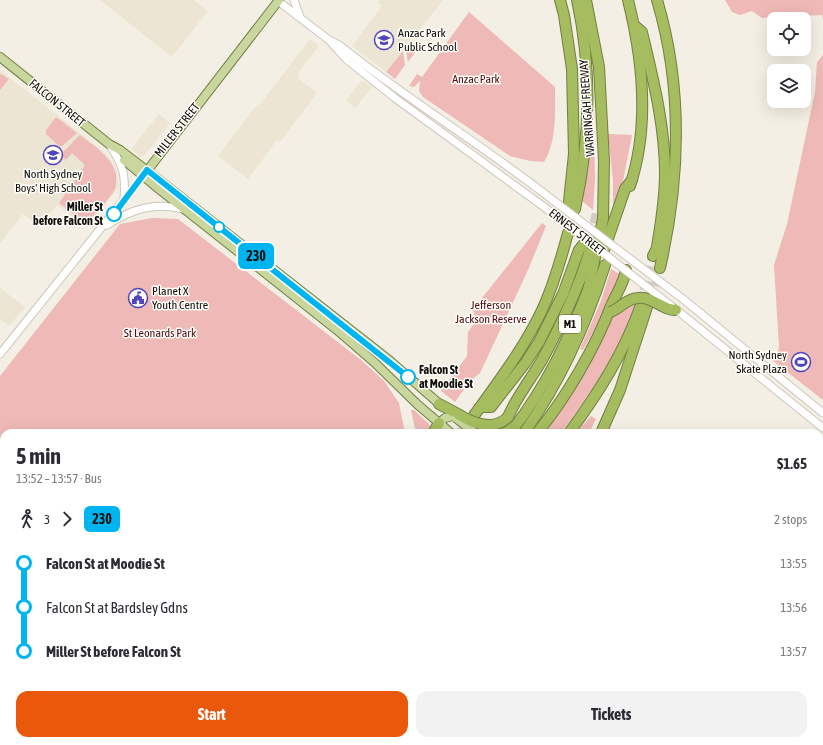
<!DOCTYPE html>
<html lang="en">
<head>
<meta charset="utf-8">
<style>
	body { margin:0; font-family:"Asap Condensed",sans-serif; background:#f2f2f3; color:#2b2b33; height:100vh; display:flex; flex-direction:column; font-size:15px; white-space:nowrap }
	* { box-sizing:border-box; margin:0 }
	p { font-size:13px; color:#7c7c81 }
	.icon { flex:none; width:22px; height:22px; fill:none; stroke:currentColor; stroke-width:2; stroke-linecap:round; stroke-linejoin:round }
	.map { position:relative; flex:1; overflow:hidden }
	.sheet { position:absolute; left:0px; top:429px; width:823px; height:316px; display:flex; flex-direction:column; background:#fff; border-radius:12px 12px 0 0; box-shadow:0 4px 16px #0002 }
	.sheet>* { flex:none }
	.badge { padding:0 8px; border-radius:6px; font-size:14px; line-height:26px }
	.fabs { position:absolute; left:767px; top:12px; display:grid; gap:8px }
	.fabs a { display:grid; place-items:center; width:44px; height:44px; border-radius:8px; background:#fff; box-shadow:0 4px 16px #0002; font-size:20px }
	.map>.badge { position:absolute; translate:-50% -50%; box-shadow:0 0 0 2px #fff }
	.legs { display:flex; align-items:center; gap:6px; height:44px; padding:0 16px; font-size:13px }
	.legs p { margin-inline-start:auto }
	.summary { display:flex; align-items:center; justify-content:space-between; height:68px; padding:0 16px }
	h1 { font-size:22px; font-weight:700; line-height:30px }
	.cta { display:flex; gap:8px; margin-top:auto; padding:8px 16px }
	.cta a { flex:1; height:46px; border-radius:12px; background:#ea580c; color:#fff; font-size:16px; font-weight:700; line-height:46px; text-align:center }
	.cta a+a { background:#f2f2f3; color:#2b2b33 }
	ul { padding:0 16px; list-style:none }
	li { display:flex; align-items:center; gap:14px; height:44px; font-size:15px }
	li i { display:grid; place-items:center; width:6px; height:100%; margin:0 5px; background:currentColor }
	li i::after { content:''; width:10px; height:10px; margin:-5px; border:3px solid; border-radius:50%; background:#fff }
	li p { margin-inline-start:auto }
	li:first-child i { background:linear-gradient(#0000 50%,currentColor 0) }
	li:last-child i { background:linear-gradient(currentColor 50%,#0000 0) }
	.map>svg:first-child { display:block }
	.built { fill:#ede5d3 }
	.green { fill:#eeb9b7 }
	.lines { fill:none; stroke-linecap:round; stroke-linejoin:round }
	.motorway-tunnel { stroke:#d2cdc3; stroke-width:10; stroke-dasharray:10 5; stroke-linecap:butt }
	.tertiary-casing { stroke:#ccc7bc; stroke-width:8 }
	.secondary-casing { stroke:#ccc7bc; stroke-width:9 }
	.primary-casing { stroke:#717f42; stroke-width:10 }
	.trunk-casing { stroke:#717f42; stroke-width:11 }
	.motorway-casing { stroke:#717f42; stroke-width:12 }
	.tertiary { stroke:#fff; stroke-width:6 }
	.secondary { stroke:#fff; stroke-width:7 }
	.primary { stroke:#c9d79f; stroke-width:8 }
	.trunk { stroke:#b7ca7f; stroke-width:9 }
	.motorway { stroke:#a5bc5f; stroke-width:10 }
	.secondary-bridge-casing { stroke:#ccc7bc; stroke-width:9; stroke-linecap:butt }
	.primary-bridge-casing { stroke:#717f42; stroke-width:10; stroke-linecap:butt }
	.motorway-bridge-casing { stroke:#717f42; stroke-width:12; stroke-linecap:butt }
	.secondary-bridge { stroke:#fff; stroke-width:7 }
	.primary-bridge { stroke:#c9d79f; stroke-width:8 }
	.motorway-bridge { stroke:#a5bc5f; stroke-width:10 }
	.line-1-casing { stroke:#fff; stroke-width:9 }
	.line-1 { stroke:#00b5ef; stroke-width:6 }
	.stop-1-dot { fill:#fff; stroke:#00b5ef; stroke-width:2 }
	.labels { text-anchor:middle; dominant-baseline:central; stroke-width:3; stroke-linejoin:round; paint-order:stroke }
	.shield { fill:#fffdf8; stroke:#585652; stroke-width:1 }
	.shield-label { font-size:11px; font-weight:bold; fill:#100e0b }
	.poi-label { font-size:12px; fill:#100e0b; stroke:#fffdf8; text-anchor:start }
	.park-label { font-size:12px; fill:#4e0e14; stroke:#fffdf8 }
	.street-label { font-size:12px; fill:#100e0b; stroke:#fffdf8 }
	.stop-label { font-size:12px; font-weight:bold; fill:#100e0b; stroke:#fffdf8; text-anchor:end }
</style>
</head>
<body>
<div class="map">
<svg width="823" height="745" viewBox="0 0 823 745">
	<rect width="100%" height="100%" fill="#f4efe4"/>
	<g class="built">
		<polygon points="100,0 194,0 208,11 172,57"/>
		<polygon points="380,0 443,0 386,72 352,46 382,6 378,3"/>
		<polygon points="310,39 319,46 298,73 299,79 317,93 280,142 277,140 248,179 218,156 256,106 261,103"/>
		<polygon points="0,70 104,152 113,163 117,171 119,187 87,228 57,205 40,226 23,214 0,243"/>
		<polygon points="362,80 372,87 355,108 346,100"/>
		<polygon points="159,114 170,123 144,156 141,157 131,149"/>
		<polygon points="0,288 25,307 9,326 0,319"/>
		<polygon points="823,583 823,627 819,623 819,588"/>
	</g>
	<g class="green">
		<polygon points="725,0 823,0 823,20 822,15 762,18 752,11 740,15 732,12"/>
		<path d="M469,12l86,75c0,25 2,54 -11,75l-14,-1 -20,-5 -87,-59 -4,-6 1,-10 -6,6 -5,-1 8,-12 5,3z"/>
		<polygon points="409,45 416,51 408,62 406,50"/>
		<polygon points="403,51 405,65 395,79 386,72"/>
		<polygon points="823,55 823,400 772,360 778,352 779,347 774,265 787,224 815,92 817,62"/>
		<polygon points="1,74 9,79 0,90 0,75"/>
		<polygon points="56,117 77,133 62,146 59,146 46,134 46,130"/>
		<polygon points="592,131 594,131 595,180 593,210 582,201"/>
		<polygon points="608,134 632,135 623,181 615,205 613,204 613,181"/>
		<path d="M80,135c15,12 43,28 35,53 -2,8 -23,28 -29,36l-27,-21 26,-38 -13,-12 -6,7 -6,-5z"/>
		<polygon points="152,218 178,219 361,360 384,381 399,403 405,433 4,433 4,603 0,600 0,376 120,224"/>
		<polygon points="542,223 546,226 528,270 480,373 470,381 455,402 441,391 467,356 468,332 473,325 475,317 473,309"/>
		<polygon points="611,269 621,275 610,301 583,350 580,349 601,301"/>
		<path d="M636,304c-15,47 -46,89 -75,129h-16l35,-53 28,-57 9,-11z"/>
		<polygon points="411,410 414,410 429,424 430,427 425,433 416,433"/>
		<polygon points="591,416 596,419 589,433 576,433"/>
		<polygon points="499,741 595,741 596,744 502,745"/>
	</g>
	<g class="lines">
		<g class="motorway-tunnel">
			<polyline points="589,253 597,212"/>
			<polyline points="652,301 660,268"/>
			<polyline points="641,305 653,256"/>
			<polyline points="460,433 471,419"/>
		</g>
		<g class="tertiary-casing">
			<polyline id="tertiary" points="0,638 4,633"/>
		</g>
		<g class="secondary-casing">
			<g id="secondary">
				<polyline points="294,0 300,17"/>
				<path d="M278,1l51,39 10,5c69,55 145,101 215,156"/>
				<polyline points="329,40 346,59 395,98 551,212"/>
				<path d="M109,144c14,21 17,30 15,56"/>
				<path d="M107,225c25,-16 47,-23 77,-16"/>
				<polyline points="683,299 823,413"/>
				<polyline points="678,311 823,428"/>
				<polyline points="0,354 146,172"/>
			</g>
		</g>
		<g class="primary-casing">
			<g id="primary">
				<polyline points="0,57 109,144 120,150 158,179 389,360 443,407"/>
				<polyline points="124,160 154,185 337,330 374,362 418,405 451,433"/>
				<polyline points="147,171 279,0"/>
				<polyline points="439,423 445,418 453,416"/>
			</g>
		</g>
		<g class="trunk-casing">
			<g id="trunk">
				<polyline points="819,641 823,646"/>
				<polyline points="819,674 823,677"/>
			</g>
		</g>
		<g class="motorway-casing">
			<g id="motorway">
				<polyline points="560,0 564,15 572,69 574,154 569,201 575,209"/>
				<polyline points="586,0 599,67 604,161 603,219 588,291"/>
				<path d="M628,0c15,60 22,126 2,186"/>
				<path d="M657,0c26,87 23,180 3,268"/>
				<path d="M634,25l8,7c11,47 23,93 23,142 0,24 -4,49 -8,73"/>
				<path d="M575,209c15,-68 17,-140 2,-209"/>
				<polyline points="604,250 625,189 632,180"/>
				<polyline points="653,256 658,246"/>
				<polyline points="439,404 458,414"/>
				<polyline points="480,407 491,407 526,362 539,342 563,294 579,250 587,240"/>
				<path d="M473,417c25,-35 52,-70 70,-109 11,-24 18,-49 25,-75"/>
				<polyline points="433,433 439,423"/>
				<path d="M503,433c4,-24 27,-52 39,-73 19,-35 36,-70 47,-107"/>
				<path d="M510,433c36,-45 59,-95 80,-148"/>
				<path d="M524,433c36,-51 62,-108 81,-168"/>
				<path d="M537,433c29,-35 58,-85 74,-127 5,-12 13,-23 15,-36"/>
				<path d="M569,433c30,-41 55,-80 72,-128"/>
				<polyline points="601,433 620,390 648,304"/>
				<polyline points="75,745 80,741"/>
				<polyline points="93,745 98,741"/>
				<polyline points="119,745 124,741"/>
				<polyline points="131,745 136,741"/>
				<polyline points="153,745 158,741"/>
				<polyline points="174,745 179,741"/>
			</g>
		</g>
		<use href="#tertiary" class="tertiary"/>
		<use href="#secondary" class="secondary"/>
		<use href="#primary" class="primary"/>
		<use href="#trunk" class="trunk"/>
		<use href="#motorway" class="motorway"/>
		<g class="secondary-bridge-casing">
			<g id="secondary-bridge">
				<polyline points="554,201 683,299"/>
				<polyline points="551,212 675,309"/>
			</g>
		</g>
		<g class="primary-bridge-casing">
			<polyline id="primary-bridge" points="456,418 475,433"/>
		</g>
		<g class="motorway-bridge-casing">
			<g id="motorway-bridge">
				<path d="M610,312c10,-3 15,-13 28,-14 15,-2 25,13 38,12"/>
				<path d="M458,414c14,9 36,18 50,3"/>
			</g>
		</g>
		<use href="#secondary-bridge" class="secondary-bridge"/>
		<use href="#primary-bridge" class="primary-bridge"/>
		<use href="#motorway-bridge" class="motorway-bridge"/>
	</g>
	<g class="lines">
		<g class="line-1-casing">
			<polyline id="line-1" points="114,214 147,170 408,377"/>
		</g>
		<use href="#line-1" class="line-1"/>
	</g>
	<defs>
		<g id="school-ring" transform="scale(1)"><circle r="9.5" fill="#fffdf8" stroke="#5045bc" stroke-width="1.5"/><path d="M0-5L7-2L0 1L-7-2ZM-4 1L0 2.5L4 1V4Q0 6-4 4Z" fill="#5045bc"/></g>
		<g id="civic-ring" transform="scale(1)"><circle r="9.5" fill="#fffdf8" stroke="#5045bc" stroke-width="1.5"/><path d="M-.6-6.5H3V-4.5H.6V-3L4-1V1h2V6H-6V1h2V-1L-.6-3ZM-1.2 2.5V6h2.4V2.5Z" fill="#5045bc"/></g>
		<g id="stadium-ring" transform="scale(1)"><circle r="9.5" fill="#fffdf8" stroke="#5045bc" stroke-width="1.5"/><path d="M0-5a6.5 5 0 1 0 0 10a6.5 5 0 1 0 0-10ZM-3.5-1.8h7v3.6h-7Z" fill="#5045bc"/></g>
	</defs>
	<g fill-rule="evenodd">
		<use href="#school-ring" x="384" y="40"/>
		<use href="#school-ring" x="53" y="155"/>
		<use href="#civic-ring" x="138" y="298"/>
		<use href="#stadium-ring" x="801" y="362"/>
	</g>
	<g class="stop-1-dot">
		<circle cx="114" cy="214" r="7"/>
		<circle cx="219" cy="227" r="5"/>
		<circle cx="408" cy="377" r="7"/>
	</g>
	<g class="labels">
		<rect class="shield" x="559" y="315" width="22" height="18" rx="3"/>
		<g class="shield-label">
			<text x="570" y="324">M1</text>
		</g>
		<g class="poi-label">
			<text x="398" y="33">Anzac Park<tspan x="398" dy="14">Public School</tspan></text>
			<text x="53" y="174" text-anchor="middle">North Sydney<tspan x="53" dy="14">Boys' High School</tspan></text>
			<text x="152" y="291">Planet X<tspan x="152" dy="14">Youth Centre</tspan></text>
			<text x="787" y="355" text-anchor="end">North Sydney<tspan x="787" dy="14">Skate Plaza</tspan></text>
		</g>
		<g class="park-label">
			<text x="476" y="79">Anzac Park</text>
			<text x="491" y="305">Jefferson<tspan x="491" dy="14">Jackson Reserve</tspan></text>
			<text x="160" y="333">St Leonards Park</text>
		</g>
		<g class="street-label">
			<text transform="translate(57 103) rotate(39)">FALCON STREET</text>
			<text transform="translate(587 108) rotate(-94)">WARRINGAH FREEWAY</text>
			<text transform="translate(177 130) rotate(-52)">MILLER STREET</text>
			<text transform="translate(577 232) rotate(38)">ERNEST STREET</text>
		</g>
		<g class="stop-label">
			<text x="103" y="207">Miller St<tspan x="103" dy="14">before Falcon St</tspan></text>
			<text x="419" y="370" text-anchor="start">Falcon St<tspan x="419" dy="14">at Moodie St</tspan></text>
		</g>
	</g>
</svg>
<div class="fabs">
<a><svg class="icon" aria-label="locate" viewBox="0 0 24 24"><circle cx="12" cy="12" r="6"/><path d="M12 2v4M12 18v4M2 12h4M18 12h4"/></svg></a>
<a><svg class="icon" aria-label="layers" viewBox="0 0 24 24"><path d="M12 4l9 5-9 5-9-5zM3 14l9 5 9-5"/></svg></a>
</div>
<b class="badge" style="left:256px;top:256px;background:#00b5ef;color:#111">230</b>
<section class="sheet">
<div class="summary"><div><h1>5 min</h1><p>13:52 – 13:57 · Bus</p></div><b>$1.65</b></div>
<div class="legs"><svg class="icon" aria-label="walk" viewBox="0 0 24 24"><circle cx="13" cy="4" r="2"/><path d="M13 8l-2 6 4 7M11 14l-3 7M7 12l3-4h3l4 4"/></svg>3<svg class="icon" aria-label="forward" viewBox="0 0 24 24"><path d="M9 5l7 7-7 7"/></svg><b class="badge" style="background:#00b5ef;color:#111">230</b><p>2 stops</p></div>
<ul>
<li><i style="color:#00b5ef"></i><b>Falcon St at Moodie St</b><p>13:55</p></li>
<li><i style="color:#00b5ef"></i><span>Falcon St at Bardsley Gdns</span><p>13:56</p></li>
<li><i style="color:#00b5ef"></i><b>Miller St before Falcon St</b><p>13:57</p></li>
</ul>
<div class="cta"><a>Start</a><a>Tickets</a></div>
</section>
</div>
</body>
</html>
